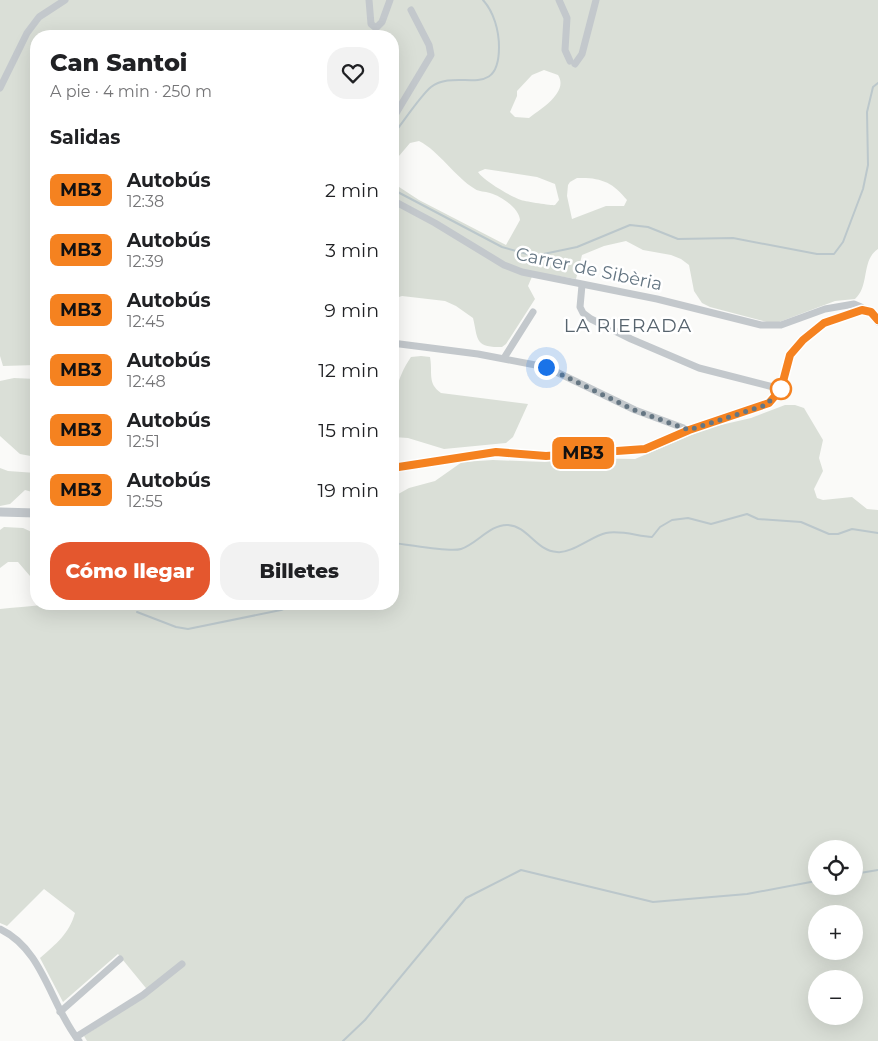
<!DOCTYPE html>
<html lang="es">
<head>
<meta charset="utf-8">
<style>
	body { margin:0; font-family:Montserrat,sans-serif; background:#f2f2f2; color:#202124; height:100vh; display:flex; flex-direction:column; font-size:19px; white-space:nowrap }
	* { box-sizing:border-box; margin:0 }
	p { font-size:16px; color:#757577 }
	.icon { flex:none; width:28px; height:28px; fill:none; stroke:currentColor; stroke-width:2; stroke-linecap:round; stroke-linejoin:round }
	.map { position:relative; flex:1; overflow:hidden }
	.drawer { position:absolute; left:30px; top:30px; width:369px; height:580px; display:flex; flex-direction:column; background:#fff; border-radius:20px; box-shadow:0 5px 20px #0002 }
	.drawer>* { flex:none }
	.badge { padding:0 10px; border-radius:8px; font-size:18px; line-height:32px }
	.buttons { position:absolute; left:808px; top:840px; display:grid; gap:10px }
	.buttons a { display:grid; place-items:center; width:55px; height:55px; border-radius:50%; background:#fff; box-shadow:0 5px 20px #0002; font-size:25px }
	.you { position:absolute; width:25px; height:25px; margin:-12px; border:4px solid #fff; border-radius:50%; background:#1a73e8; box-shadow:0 0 0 8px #1a73e833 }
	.map>.badge { position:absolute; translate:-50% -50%; box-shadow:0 0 0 2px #fff }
	h2 { padding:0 20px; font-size:19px; line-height:45px }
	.round { display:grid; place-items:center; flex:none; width:52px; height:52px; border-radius:20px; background:#f2f2f2 }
	.headline { display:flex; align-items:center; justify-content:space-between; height:85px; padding:0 20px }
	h1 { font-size:24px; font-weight:800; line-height:38px }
	.cta { display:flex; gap:10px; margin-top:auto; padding:10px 20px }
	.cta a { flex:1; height:58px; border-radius:20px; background:#e4572e; color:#fff; font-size:20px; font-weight:800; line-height:58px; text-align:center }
	.cta a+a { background:#f2f2f2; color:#202124 }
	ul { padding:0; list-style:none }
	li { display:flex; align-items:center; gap:15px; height:60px; padding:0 20px }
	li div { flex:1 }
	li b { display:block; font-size:19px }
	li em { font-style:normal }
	li .badge { min-width:55px; font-weight:700; text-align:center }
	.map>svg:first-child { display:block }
	.green { fill:#dadfd7; fill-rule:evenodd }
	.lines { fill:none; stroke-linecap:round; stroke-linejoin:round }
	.stream { stroke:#bbc7cb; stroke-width:2 }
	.minor { stroke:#c3c8cc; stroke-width:7 }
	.tertiary { stroke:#c3c8cc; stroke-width:9 }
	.line-casing { stroke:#fff; stroke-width:11 }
	.line { stroke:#f58220; stroke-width:8 }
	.walk { stroke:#657683; stroke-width:5; stroke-dasharray:0 9 }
	.stop-dot { fill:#fff; stroke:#f58220; stroke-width:2.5 }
	.labels { text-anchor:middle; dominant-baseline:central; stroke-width:5; stroke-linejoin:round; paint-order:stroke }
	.street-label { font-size:18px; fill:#657683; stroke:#fff }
	.neighbourhood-label { font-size:19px; letter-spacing:1px; fill:#57646e; stroke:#fff }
</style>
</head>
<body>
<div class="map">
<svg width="878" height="1041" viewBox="0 0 878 1041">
	<rect width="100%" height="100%" fill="#fafaf8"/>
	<g class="green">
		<path d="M0,0h878v249c-17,11 -8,37 -23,50l-20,2 -61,23 -64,-17 -8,-4 -8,-12 -5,-26 -8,-6 -10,-4 -28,-5 -17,-9 -22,5 -22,9 -6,24 -42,-7 -6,14 7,13 -29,45 -4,3c-28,1 -24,-9 -29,-29l-17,-12 -11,-5 -43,-5 -9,3v-121l3,7 23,15 87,45 14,-25c-1,-12 -19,-24 -30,-27 -5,-2 -11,-1 -15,-4 -20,-12 -36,-38 -56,-48l-9,2 -17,20 -1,-127h-356v329l-33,1 -3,-10zM544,70l14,5c11,17 -17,34 -29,43l-14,-1 -5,-5 7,-16v-5l15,-16zM485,169l52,8 18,7 4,16 -4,5c-2,1 -32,-4 -34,-5 -11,-4 -37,-19 -43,-28zM577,178c23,-1 36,4 50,22l-3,6h-18l-34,13 -5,-23 1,-11 2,-3z"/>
		<path d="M421,356l9,1c3,16 -3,26 11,36l87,11 -15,33 -7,6 -62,6 -36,-11 -15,-1c-1,-28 1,-56 18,-80z"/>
		<polygon points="14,378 36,379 36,457 20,454 0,436 0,381"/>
		<path d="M785,405h10l9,3 19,32 -4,18 4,13 -9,18 3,9 6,2 29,-3 15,12 11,1v531h-791l-3,-5 66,-43 -32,-39 -55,48 -23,-44c16,-14 29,-24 35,-45l-31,-24 -37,37 -7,-3v-314c44,-4 90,-9 134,-5 27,2 53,5 80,0h178l1,-107 16,-9 26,-7 27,-19 31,-2 52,2 27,-4 63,1 73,-31 43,-10zM816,849h38v37h-38zM816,914h38v37h-38zM816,979h38v37h-38z"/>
		<polygon points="0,468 8,471 36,473 36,496 32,492 25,490 10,504 0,506"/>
		<polygon points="4,527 23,528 36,534 36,583 18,562 8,562 0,568 0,530"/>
	</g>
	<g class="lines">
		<g class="stream">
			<path d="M392,136c10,-12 28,-40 39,-49 27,-20 68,15 68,-40 0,-16 -5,-35 -16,-47"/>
			<polyline points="392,189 502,247 534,256 577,247 630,225 648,227 678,239 733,238 817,254 834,254 843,242 863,189 868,165 867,112 873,87 878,83"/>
			<path d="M392,543c16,1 57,10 69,6 16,-5 29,-25 47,-24 20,1 28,26 49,27 14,2 35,-16 49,-19 15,-3 31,3 46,4l8,-10 12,-7 16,-2 23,6 36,-10 11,5 43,3 28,12h9l14,-5 26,4"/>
			<polyline points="137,612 176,627 188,629 281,610 296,604"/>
			<polyline points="854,874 878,870"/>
			<polyline points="343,1041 365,1020 466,898 521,870 653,902 747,894 816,881"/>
		</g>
		<g class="minor">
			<polyline points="369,0 371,24 376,28 382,22 390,0"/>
			<polyline points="559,0 567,18 565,50 570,61"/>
			<polyline points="575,64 582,54 596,0"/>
			<polyline points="0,88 27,33 39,17 65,0"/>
			<polyline points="392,120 431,55 429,45 411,10"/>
			<polyline points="392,200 435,223 504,265 522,272 657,299 761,325 781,325 825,309 854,304 861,307 863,310"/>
			<polyline points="582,285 580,307 583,313 591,319 631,339 699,368 781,389"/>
			<polyline points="392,343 478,354 546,367 635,410 689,430"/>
			<polyline points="504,358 533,312"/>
			<path d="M0,929c44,21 50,76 79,112"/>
			<polyline points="60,1012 120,959"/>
			<polyline points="76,1037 143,995 182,964"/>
		</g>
		<g class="tertiary">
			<polyline points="392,468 496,452 546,456 645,449 689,430 769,403 781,389 790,355 808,335 828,321 863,310 871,312 878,321"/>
			<polyline points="0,512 36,513"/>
		</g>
	</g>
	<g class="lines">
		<g class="line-casing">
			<polyline id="line" points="392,468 496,452 546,456 645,449 689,430 769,403 781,389 790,355 803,340 824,323 862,310 871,312 878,320"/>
		</g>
		<use href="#line" class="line"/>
		<polyline class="walk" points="546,367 634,410 689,430 766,405 781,389"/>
	</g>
	<circle class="stop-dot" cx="781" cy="389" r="10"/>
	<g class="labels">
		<g class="street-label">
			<text transform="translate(589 269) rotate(12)">Carrer de Sibèria</text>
		</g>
		<g class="neighbourhood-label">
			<text x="628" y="325">LA RIERADA</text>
		</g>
	</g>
</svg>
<div class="buttons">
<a><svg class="icon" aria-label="locate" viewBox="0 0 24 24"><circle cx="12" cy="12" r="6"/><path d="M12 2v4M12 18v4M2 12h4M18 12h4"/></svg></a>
<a>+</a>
<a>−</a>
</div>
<div class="you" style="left:546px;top:367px"></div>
<b class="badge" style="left:583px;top:453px;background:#f58220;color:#111">MB3</b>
<section class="drawer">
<div class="headline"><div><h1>Can Santoi</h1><p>A pie · 4 min · 250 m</p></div><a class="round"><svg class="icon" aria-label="heart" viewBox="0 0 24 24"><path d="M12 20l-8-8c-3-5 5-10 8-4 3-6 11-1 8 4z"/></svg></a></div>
<h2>Salidas</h2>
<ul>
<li><span class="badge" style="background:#f58220;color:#111">MB3</span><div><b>Autobús</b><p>12:38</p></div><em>2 min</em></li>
<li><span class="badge" style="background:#f58220;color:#111">MB3</span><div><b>Autobús</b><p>12:39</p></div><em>3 min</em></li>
<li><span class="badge" style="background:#f58220;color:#111">MB3</span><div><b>Autobús</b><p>12:45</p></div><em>9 min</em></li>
<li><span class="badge" style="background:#f58220;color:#111">MB3</span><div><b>Autobús</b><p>12:48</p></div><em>12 min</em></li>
<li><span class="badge" style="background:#f58220;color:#111">MB3</span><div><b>Autobús</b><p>12:51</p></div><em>15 min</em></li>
<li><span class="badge" style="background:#f58220;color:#111">MB3</span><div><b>Autobús</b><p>12:55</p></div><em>19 min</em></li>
</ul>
<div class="cta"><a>Cómo llegar</a><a>Billetes</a></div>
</section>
</div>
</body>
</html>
